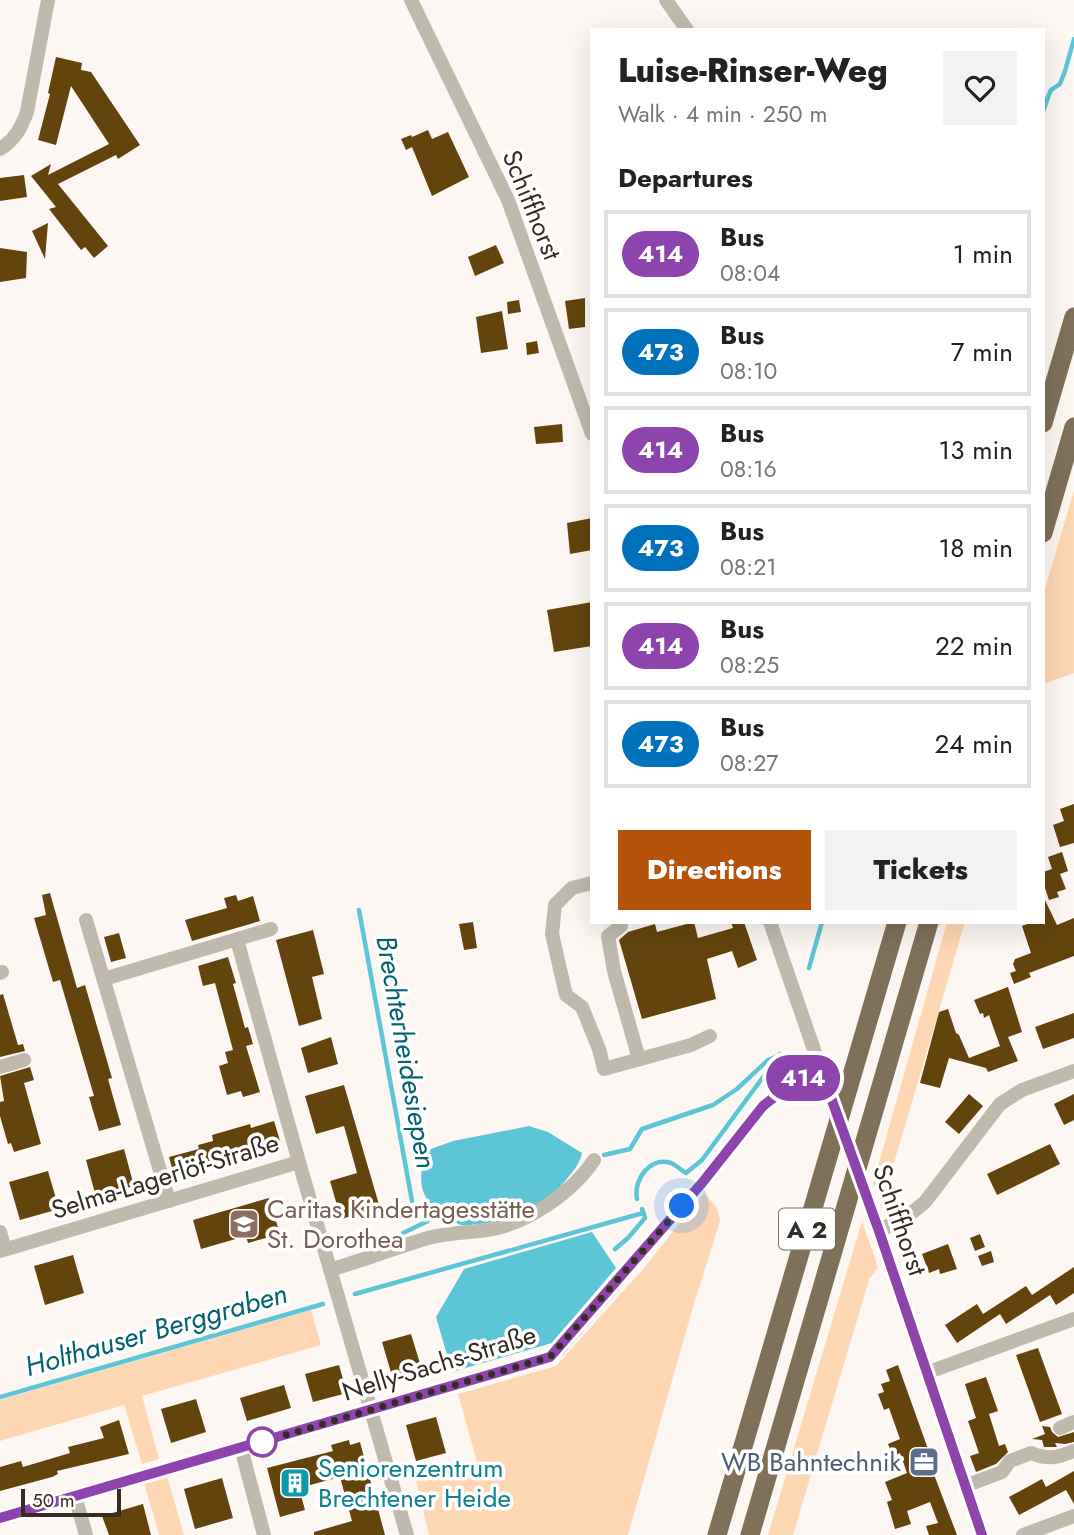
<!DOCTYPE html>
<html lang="en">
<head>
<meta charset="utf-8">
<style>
	body { margin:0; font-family:Jost,sans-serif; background:#f2f2f2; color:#222; height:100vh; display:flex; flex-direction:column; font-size:26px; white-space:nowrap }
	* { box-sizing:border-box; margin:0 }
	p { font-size:23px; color:#767676 }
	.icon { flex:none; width:38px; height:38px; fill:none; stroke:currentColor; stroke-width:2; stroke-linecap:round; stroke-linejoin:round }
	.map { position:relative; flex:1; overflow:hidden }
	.panel { position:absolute; left:590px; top:28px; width:455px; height:896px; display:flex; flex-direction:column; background:#fff; border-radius:0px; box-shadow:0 7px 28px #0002 }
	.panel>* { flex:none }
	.badge { padding:0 14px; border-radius:23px; font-size:24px; line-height:46px }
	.scale { position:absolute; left:21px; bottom:18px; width:100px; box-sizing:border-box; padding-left:7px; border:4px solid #352c24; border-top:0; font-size:19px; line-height:24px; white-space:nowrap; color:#352c24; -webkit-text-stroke:5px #fff; paint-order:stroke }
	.you { position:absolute; width:35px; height:35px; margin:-18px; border:5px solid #fff; border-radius:50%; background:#1a73e8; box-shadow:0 0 0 10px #1a73e833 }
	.map>.badge { position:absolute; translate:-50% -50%; box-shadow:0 0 0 4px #fff }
	h2 { padding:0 28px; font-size:26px; line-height:63px }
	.round { display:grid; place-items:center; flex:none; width:74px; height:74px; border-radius:0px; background:#f2f2f2 }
	.overview { display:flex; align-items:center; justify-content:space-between; height:119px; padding:0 28px }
	h1 { font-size:33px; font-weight:800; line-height:52px }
	.button { display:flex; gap:14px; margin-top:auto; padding:14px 28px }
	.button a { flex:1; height:80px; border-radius:0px; background:#b45309; color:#fff; font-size:28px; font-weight:800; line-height:80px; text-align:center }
	.button a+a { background:#f2f2f2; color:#222 }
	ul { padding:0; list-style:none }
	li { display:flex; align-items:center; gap:21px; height:88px; margin:0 14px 10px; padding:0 14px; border:4px solid #e0e0e0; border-radius:0px }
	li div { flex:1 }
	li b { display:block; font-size:26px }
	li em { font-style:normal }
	li .badge { min-width:77px; font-weight:700; text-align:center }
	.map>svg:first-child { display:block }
	.green { fill:#fdd7b3 }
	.water { fill:#5cc5d6 }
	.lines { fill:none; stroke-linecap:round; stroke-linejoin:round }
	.stream { stroke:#5cc5d6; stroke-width:4.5 }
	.building { fill:#63440d }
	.minor { stroke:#bfb9ae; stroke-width:14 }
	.highway { stroke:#7e7059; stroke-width:19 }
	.minor-bridge { stroke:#bfb9ae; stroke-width:14 }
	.line-casing { stroke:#fff; stroke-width:16 }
	.line { stroke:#8e44ad; stroke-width:10 }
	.walk { stroke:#352c24; stroke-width:7; stroke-dasharray:0 12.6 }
	.stop-dot { fill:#fff; stroke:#8e44ad; stroke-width:3.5 }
	.labels { text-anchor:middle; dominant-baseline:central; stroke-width:7; stroke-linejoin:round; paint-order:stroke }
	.shield { fill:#fff; stroke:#726b66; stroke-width:2 }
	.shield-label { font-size:24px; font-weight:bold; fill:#352c24 }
	.street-label { font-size:26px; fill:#352c24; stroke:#fff }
	.education-label { font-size:26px; fill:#785e54; stroke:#fff; text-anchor:start }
	.service-label { font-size:26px; fill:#4e5e75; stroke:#fff; text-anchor:end }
	.culture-label { font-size:26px; fill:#0d838f; stroke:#fff; text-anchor:start }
	.water-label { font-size:28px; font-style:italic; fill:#02626d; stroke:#fff }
</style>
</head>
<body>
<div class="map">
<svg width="1074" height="1535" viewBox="0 0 1074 1535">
	<rect width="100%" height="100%" fill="#fcf7f3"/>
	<g class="green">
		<polygon points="1074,490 1074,673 1043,684 1043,596"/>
		<polygon points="947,922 965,922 884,1197 873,1184"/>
		<polygon points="704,1193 717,1208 720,1221 691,1314 628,1535 429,1535 416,1480 477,1462 458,1394 556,1366 644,1268"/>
		<polygon points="862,1221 878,1267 869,1280 793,1535 768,1535"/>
		<polygon points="311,1310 321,1345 142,1396 159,1459 142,1464 124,1405 0,1441 0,1400"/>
		<polygon points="167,1476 184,1535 159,1535 144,1483"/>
	</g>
	<g class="water">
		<path d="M529,1126l19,6 34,21c-2,11 -9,18 -16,27 -22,27 -54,42 -89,44 -4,0 -11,2 -16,1 -4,-1 -10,-6 -14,-8 -29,-17 -31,-38 -19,-67l25,-9z"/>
		<polygon points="592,1232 616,1268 552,1343 452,1372 436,1317 464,1269"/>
	</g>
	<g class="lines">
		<g class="stream">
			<polyline points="1043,112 1048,97 1051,90 1060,84 1065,71 1074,39"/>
			<polyline points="359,910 412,1201"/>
			<polyline points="809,968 822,922"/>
			<polyline points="604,1155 630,1149 642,1129 713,1105 737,1089 768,1060 780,1055"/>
			<path d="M637,1199c-4,-19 13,-43 34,-36 5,2 10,7 15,10l16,-13 78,-106"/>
			<polyline points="403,1233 426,1222 438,1211"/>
			<polyline points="615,1249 628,1238 645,1218 643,1211"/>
			<polyline points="355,1294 643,1213 642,1209"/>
			<polyline points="0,1397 323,1304"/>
		</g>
	</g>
	<g class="building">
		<polygon points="56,57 82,63 81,70 91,72 140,145 118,159 116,155 58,184 108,246 94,258 85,247 81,250 49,209 56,207 31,176 51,164 48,175 109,144 71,86 56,145 38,140 50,94 48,93"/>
		<polygon points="428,130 432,139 448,132 469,177 432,196 412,147 406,150 401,139 411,135 412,137"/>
		<polygon points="24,175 27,197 0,201 0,178"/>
		<polygon points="48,223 45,259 32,231"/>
		<polygon points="496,245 504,263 475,276 468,257"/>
		<polygon points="0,248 27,252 26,278 0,282"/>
		<polygon points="585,298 585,327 569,329 565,301"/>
		<polygon points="519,300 521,312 508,314 507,302"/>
		<polygon points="502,311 508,349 481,353 476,317"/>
		<polygon points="537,341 539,353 527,355 526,343"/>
		<polygon points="562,424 563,442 536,444 534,427"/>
		<polygon points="592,518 592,550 570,554 567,523"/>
		<polygon points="592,602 592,646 554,652 547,610"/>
		<polygon points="1074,804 1074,843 1060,847 1053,825 1064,821 1060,809"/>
		<polygon points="1062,852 1068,871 1060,874 1066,889 1057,892 1059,897 1049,900 1043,882 1043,872 1052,869 1048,857"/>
		<polygon points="50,893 77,988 85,985 112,1078 108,1079 121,1125 99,1131 89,1097 94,1096 60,980 53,982 34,918 46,915 42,895"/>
		<polygon points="236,895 238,901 253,896 260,921 192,941 185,920 227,908 224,898"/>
		<polygon points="1043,896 1057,925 1074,918 1074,956 1029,973 1031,977 1014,984 1010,973 1016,971 1013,964 1015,959 1031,953 1022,926 1033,922 1043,922"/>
		<polygon points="473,922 477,948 464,950 459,924"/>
		<polygon points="694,922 698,938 733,928 731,922 744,922 757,960 738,968 732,951 707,959 716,999 642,1019 619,940 628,932 655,924 657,932"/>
		<polygon points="313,930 324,974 312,977 322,1019 299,1026 276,940"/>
		<polygon points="119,933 126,958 111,962 104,937"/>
		<polygon points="228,957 236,983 233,984 245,1028 248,1027 253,1044 246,1046 260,1092 243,1097 241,1091 227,1095 219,1066 228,1063 225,1052 233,1050 215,983 203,986 198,966"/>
		<polygon points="1008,987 1022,1032 1008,1037 1018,1061 988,1072 986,1068 949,1058 940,1088 920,1083 939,1012 948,1009 956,1033 959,1035 969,1058 1000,1046 989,1015 984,1018 983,1013 980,1014 974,1000"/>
		<polygon points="3,994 18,1045 23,1044 25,1051 0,1057 0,995"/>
		<polygon points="1074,1013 1074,1038 1043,1049 1035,1027"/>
		<polygon points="331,1037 338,1064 308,1073 301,1048"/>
		<polygon points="30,1067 34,1080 24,1083 41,1144 14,1152 11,1143 8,1144 0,1116 0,1102 4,1101 0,1076"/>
		<polygon points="344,1085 380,1208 341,1219 330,1181 357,1173 344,1126 316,1134 305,1096"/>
		<polygon points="969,1094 983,1106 959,1134 945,1122"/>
		<polygon points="1074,1094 1074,1120 1064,1125 1054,1104"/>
		<polygon points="274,1121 281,1144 252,1153 252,1156 233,1161 232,1158 174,1175 169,1157 199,1149 198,1145 213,1141 212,1135 250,1124 251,1128"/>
		<polygon points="1050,1144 1060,1164 997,1195 987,1174"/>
		<polygon points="124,1149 134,1186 96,1197 86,1160"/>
		<polygon points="48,1171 59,1209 20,1220 9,1182"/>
		<polygon points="269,1198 280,1234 248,1243 246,1236 201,1249 193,1220"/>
		<polygon points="980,1234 985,1247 975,1251 970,1238"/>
		<polygon points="948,1244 957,1269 940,1274 939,1269 929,1273 922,1254"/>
		<polygon points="991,1251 994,1262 982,1266 978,1256"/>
		<polygon points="73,1255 84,1293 45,1305 34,1266"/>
		<polygon points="1074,1267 1074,1293 1056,1305 1050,1295 1006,1324 1000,1314 957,1343 945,1325 977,1304 983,1314 1026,1286 1032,1295"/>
		<polygon points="411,1334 422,1370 393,1379 382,1342"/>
		<polygon points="1038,1348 1062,1414 1040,1422 1016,1355"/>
		<polygon points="339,1365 347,1393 313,1402 305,1374"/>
		<polygon points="898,1365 933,1463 930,1464 957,1535 929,1535 926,1526 938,1523 930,1502 907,1511 911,1524 895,1529 887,1502 892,1500 885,1482 907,1473 900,1453 893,1456 888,1444 900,1439 889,1408 884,1410 878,1394 884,1392 881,1384 890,1381 886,1370"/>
		<polygon points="986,1377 998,1411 989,1414 999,1446 1005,1444 1008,1452 996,1464 976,1472 970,1456 979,1453 968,1421 976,1418 965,1384"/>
		<polygon points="284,1385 291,1408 247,1421 240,1398"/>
		<polygon points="196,1399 206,1432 171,1443 161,1409"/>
		<polygon points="436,1417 446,1453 416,1461 406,1425"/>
		<polygon points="119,1420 129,1454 57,1471 58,1474 52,1477 0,1491 0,1467 21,1461 23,1467 70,1453 68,1447 104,1438 100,1427"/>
		<polygon points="1042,1426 1050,1427 1052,1432 1058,1437 1074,1432 1074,1442 1065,1444 1055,1443 1057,1447 1044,1447 1042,1440 1032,1439 1045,1434"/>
		<polygon points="349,1440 350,1445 360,1442 385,1535 314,1535 314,1532 352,1521 340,1477 299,1488 305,1510 280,1517 267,1468 333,1451 331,1445"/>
		<polygon points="1074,1471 1074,1504 1066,1490 1019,1515 1009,1497 1042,1479 1046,1487"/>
		<polygon points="222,1478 233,1518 195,1529 184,1489"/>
		<polygon points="143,1504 151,1535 109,1535 102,1516"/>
	</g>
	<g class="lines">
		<g class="minor">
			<polyline points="411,0 508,200 592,434"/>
			<polyline points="666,0 687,30"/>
			<path d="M0,149c15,-9 21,-21 27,-37l21,-112"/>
			<polyline points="592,883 572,888 555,905 552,934 566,995 582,1007 599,1049 604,1069 691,1045 710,1036"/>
			<polyline points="86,920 169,1201"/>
			<polyline points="620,922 621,926 608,936 614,971 639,1059"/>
			<polyline points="237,940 299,1162"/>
			<polyline points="0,973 2,972"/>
			<polyline points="104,979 271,929"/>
			<polyline points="0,1067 24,1060"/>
			<polyline points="0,1232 5,1249"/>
			<polyline points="0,1251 299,1162 407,1535"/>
			<path d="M330,1270c33,-10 65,-22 98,-32 21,-6 44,-5 65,-9 36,-7 81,-38 101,-69"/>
			<polyline points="926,1373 1074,1319"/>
			<polyline points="1060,1428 1074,1422"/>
			<polyline points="241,1448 264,1535"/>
			<path d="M965,1486l37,-14 8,-11 21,-8c17,7 26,5 43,-2"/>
			<polyline points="75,1496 86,1535"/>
			<polyline points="0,1518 550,1357 558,1350 702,1183 763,1106 783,1090 821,1070 770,922"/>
			<polyline points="982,1535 879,1231 909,1215 925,1202 1000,1104 1022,1090 1074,1071"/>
			<polyline points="1023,1535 1074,1516"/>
		</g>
		<g class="highway">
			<polyline points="1043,423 1074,317"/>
			<polyline points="1043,533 1074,427"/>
			<polyline points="717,1535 897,922"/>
			<polyline points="750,1535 929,922"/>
		</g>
		<polyline class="minor-bridge" points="821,1070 879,1231"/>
	</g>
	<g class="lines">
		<g class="line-casing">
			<polyline id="line" points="0,1518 550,1357 702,1183 763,1106 783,1090 821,1070 879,1231 982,1535"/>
		</g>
		<use href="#line" class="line"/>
		<polyline class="walk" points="262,1442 550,1357 682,1206"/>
	</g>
	<defs>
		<g id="school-square" transform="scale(1.575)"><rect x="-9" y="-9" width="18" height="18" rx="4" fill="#8d6e63" stroke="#fff"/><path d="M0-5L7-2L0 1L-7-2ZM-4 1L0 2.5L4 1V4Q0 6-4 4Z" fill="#fff"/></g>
		<g id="office-square" transform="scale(1.575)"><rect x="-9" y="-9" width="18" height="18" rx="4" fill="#5c6f8a" stroke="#fff"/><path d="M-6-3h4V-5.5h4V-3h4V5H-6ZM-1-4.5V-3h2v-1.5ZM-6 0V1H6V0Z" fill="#fff"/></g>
		<g id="building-square" transform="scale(1.575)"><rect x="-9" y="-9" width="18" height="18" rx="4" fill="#0f9aa8" stroke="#fff"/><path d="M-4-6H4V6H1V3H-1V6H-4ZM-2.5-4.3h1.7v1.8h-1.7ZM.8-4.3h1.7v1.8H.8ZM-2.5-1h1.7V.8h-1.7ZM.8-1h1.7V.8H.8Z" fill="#fff"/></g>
	</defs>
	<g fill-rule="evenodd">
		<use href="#school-square" x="244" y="1224"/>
		<use href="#office-square" x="924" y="1462"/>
		<use href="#building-square" x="295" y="1483"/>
	</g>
	<circle class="stop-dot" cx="262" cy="1442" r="14"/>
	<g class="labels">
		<rect class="shield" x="779" y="1208.5" width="56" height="41" rx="5"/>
		<g class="shield-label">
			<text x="807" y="1229">A 2</text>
		</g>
		<g class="street-label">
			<text transform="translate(532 205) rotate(68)">Schiffhorst</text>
			<text transform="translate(165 1176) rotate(-17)">Selma-Lagerlöf-Straße</text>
			<text transform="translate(900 1220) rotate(71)">Schiffhorst</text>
			<text transform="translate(439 1363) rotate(-17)">Nelly-Sachs-Straße</text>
		</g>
		<g class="education-label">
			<text x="267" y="1209">Caritas Kindertagesstätte<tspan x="267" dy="30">St. Dorothea</tspan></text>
		</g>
		<g class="service-label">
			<text x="901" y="1462">WB Bahntechnik</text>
		</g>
		<g class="culture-label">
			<text x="318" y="1468">Seniorenzentrum<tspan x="318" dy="30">Brechtener Heide</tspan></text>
		</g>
		<g class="water-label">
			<text transform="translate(406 1052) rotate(80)">Brechterheidesiepen</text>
			<text transform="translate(156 1330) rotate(-16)">Holthauser Berggraben</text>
		</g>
	</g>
</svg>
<div class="scale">50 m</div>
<div class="you" style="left:682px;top:1206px"></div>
<b class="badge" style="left:803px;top:1078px;background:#8e44ad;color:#fff">414</b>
<section class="panel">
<div class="overview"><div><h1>Luise-Rinser-Weg</h1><p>Walk · 4 min · 250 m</p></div><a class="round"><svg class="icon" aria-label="heart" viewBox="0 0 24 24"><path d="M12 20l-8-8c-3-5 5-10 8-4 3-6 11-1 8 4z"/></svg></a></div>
<h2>Departures</h2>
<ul>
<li><span class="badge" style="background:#8e44ad;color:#fff">414</span><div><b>Bus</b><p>08:04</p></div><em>1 min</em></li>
<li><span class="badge" style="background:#0072bc;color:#fff">473</span><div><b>Bus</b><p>08:10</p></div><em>7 min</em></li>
<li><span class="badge" style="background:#8e44ad;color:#fff">414</span><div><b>Bus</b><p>08:16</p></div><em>13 min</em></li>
<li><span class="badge" style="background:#0072bc;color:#fff">473</span><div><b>Bus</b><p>08:21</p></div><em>18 min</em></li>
<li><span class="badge" style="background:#8e44ad;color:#fff">414</span><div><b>Bus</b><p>08:25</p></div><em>22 min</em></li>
<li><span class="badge" style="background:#0072bc;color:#fff">473</span><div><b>Bus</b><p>08:27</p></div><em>24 min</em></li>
</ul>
<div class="button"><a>Directions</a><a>Tickets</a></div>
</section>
</div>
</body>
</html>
